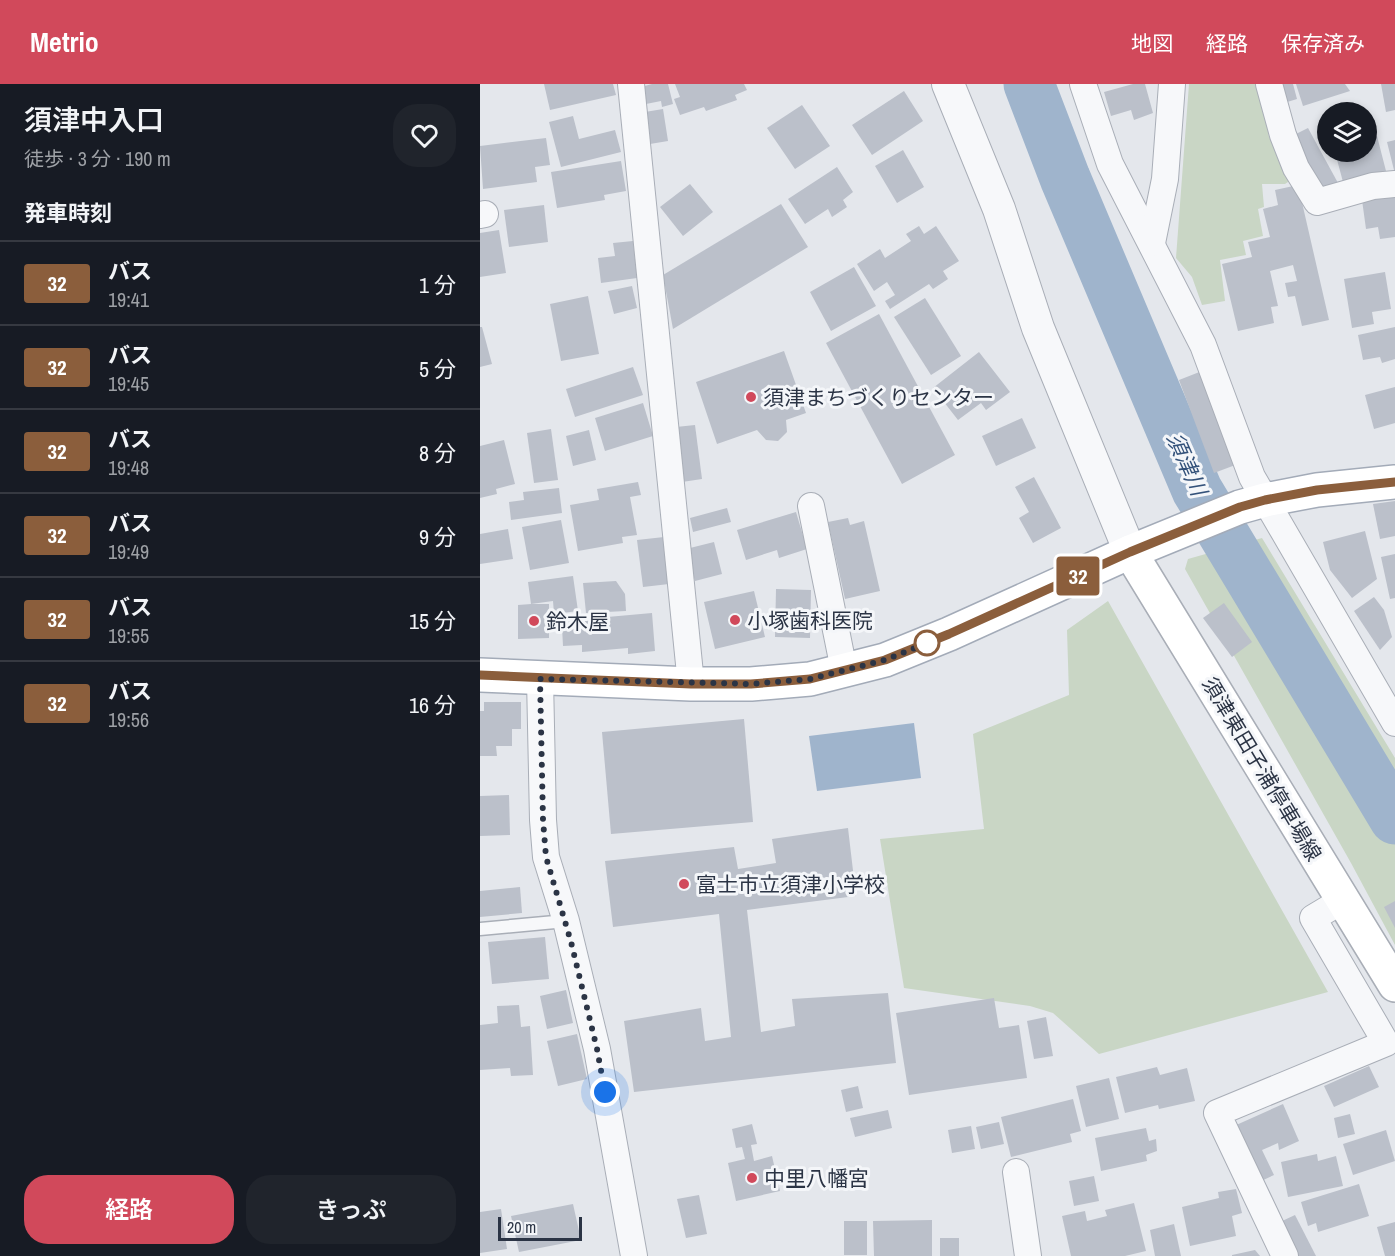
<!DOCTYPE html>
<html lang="ja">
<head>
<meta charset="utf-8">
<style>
	body { margin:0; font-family:"Archivo Narrow","Noto Sans JP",sans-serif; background:#20242c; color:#f1f3f6; height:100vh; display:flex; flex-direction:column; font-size:22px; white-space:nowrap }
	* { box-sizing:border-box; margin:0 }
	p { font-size:20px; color:#9ea1a6 }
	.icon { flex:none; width:33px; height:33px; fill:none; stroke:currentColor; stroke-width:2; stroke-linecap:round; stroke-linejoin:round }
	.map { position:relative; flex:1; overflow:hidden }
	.drawer { display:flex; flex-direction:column; background:#171b24; width:480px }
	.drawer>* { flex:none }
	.badge { padding:0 12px; border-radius:4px; font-size:21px; line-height:39px }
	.controls { position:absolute; left:837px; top:18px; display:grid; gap:12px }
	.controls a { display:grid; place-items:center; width:60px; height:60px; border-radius:50%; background:#171b24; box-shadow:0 3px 9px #0003; font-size:30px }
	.scale { position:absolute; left:18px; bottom:15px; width:84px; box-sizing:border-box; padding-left:6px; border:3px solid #2b3445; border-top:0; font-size:16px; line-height:21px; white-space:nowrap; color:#2b3445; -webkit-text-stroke:4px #f4f6f9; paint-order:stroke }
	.you { position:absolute; width:30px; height:30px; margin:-15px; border:4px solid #fff; border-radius:50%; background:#1a73e8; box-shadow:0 0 0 9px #1a73e833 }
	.map>.badge { position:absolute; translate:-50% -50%; box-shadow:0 0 0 3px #fff }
	h2 { padding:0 24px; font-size:22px; line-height:54px }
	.round { display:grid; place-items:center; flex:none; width:63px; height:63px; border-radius:24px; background:#20242c }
	.head { display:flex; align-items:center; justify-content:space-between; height:102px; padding:0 24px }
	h1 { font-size:28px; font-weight:600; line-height:45px }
	.cta { display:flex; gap:12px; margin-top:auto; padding:12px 24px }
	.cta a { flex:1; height:69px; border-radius:24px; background:#d1495b; color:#fff; font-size:24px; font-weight:600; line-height:69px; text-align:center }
	.cta a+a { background:#20242c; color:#f1f3f6 }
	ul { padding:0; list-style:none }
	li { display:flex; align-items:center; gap:18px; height:84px; padding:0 24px; border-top:2px solid #363941 }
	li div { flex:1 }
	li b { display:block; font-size:22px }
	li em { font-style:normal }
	li .badge { min-width:66px; font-weight:700; text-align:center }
	header { display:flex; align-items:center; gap:36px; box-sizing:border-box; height:84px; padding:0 30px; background:#d1495b; color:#fff }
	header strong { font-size:28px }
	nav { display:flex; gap:33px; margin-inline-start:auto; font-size:21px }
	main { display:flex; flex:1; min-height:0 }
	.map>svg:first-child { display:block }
	.green { fill:#c9d6c5 }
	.water { fill:#9fb4cc }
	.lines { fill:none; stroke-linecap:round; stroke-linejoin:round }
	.river { stroke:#9fb4cc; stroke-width:51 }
	.building { fill:#bbc0ca }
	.service-casing { stroke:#a9aeb7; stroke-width:15 }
	.minor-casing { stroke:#a9aeb7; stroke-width:28 }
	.tertiary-casing { stroke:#a9aeb7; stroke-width:34 }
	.secondary-casing { stroke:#a9aeb7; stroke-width:36 }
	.primary-casing { stroke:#a3abb8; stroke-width:36 }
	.service { stroke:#f7f8fa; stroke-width:12 }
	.minor { stroke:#f7f8fa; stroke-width:26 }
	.tertiary { stroke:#f7f8fa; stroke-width:32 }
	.secondary { stroke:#fff; stroke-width:33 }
	.primary { stroke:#fff; stroke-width:33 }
	.line-casing { stroke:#fff; stroke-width:14 }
	.line { stroke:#8b5e3c; stroke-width:9 }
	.walk { stroke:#2b3445; stroke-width:6; stroke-dasharray:0 10.8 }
	.poi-dot { fill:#d1495b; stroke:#f4f6f9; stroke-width:2 }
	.stop-dot { fill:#fff; stroke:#8b5e3c; stroke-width:3 }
	.labels { text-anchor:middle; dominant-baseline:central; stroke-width:6; stroke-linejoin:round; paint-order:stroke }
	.poi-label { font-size:21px; fill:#2b3445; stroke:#f4f6f9; text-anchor:start }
	.street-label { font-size:21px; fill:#2b3445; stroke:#f4f6f9 }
	.water-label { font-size:22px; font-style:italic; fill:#34527a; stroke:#f4f6f9 }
</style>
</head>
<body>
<header>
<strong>Metrio</strong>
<nav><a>地図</a><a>経路</a><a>保存済み</a></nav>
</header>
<main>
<section class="drawer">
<div class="head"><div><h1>須津中入口</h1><p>徒歩 · 3 分 · 190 m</p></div><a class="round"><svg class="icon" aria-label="heart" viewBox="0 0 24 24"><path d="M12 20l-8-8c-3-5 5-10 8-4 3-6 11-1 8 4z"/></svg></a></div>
<h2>発車時刻</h2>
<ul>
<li><span class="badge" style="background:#8b5e3c;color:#fff">32</span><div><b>バス</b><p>19:41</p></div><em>1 分</em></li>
<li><span class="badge" style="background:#8b5e3c;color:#fff">32</span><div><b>バス</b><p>19:45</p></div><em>5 分</em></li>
<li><span class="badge" style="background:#8b5e3c;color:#fff">32</span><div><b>バス</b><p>19:48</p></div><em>8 分</em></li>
<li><span class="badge" style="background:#8b5e3c;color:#fff">32</span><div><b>バス</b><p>19:49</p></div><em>9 分</em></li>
<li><span class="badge" style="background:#8b5e3c;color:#fff">32</span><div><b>バス</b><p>19:55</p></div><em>15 分</em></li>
<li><span class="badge" style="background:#8b5e3c;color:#fff">32</span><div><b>バス</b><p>19:56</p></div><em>16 分</em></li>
</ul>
<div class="cta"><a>経路</a><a>きっぷ</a></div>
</section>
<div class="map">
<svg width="915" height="1172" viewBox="0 0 915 1172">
	<rect width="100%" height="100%" fill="#e4e7ec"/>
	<g class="green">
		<polygon points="709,0 779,0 789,53 811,96 805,100 782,100 784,123 778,125 783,152 763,157 766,171 740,176 745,217 722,221 712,193 696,174"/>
		<polygon points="782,454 915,674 915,861 871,779 705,485 708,475"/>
		<polygon points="628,517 848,908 619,970 573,929 550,922 424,904 400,755 504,745 493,650 589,611 587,546"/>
	</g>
	<polygon class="water" points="434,639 441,694 337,707 329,652"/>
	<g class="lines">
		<polyline class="river" points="549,0 585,94 717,406 915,735"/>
	</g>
	<g class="building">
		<polygon points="64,0 133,0 136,11 70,26"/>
		<polygon points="172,0 188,0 193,20 182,23 181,17 166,20 161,3"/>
		<polygon points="195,0 264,0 267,6 255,11 257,16 226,27 224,23 200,31 194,15 200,13"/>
		<polygon points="653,0 665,0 673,29 654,36 651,26 631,32 624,8"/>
		<polygon points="798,0 813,0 817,15 804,19"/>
		<polygon points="816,0 865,0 870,7 823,22"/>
		<polygon points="901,0 915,0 915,26 906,28"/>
		<polygon points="424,7 443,37 392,71 372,41"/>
		<polygon points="322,21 350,62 315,85 287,44"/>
		<polygon points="183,25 188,57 170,60 165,28"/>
		<polygon points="93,32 99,55 135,46 141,68 81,83 69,38"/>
		<polygon points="828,44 858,99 840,108 810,53"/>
		<polygon points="897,52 906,87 863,98 855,68 886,68 886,55"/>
		<polygon points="66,54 70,81 55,83 57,98 3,105 0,62"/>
		<polygon points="915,56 915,86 914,86 907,58"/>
		<polygon points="423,66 444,103 417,119 395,82"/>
		<polygon points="141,77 146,107 124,111 125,116 77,124 71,88"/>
		<polygon points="357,83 373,108 363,116 367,123 352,133 348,125 325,140 308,115"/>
		<polygon points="210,100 233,128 203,152 180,123"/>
		<polygon points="818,101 849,236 822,242 815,212 808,213 805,199 817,197 813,181 790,187 798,222 791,223 794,239 758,247 742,180 772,173 768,158 790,153 783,125 798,121 795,106"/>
		<polygon points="915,111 915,153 900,155 898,143 886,145 882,116"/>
		<polygon points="301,120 328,163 193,245 183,191"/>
		<polygon points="64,121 68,158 29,163 24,126"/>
		<polygon points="439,142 444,150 456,142 479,177 463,187 468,195 453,205 449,200 410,225 405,217 415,211 407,198 394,207 377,180 400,165 405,174 431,157 426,150"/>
		<polygon points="19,146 26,189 0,193 0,149"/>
		<polygon points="153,157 157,194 121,199 118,174 135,172 133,159"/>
		<polygon points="374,183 396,222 351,247 330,208"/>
		<polygon points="905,188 911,225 892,228 894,240 872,244 864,195"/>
		<polygon points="152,202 157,224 134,230 128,207"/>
		<polygon points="108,212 119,270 81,277 70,220"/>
		<polygon points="445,214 481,272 451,291 414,233"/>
		<polygon points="399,230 475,371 422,400 346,259"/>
		<polygon points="0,243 2,243 12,280 0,283"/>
		<polygon points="915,243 915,275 902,279 900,273 883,276 878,251"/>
		<polygon points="304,267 326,329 306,336 307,348 298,357 286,356 277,346 237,360 216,298"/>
		<polygon points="499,268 530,308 506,326 501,319 478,336 453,304"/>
		<polygon points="153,283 163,311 95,333 86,305"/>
		<polygon points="722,287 758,380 734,389 699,296"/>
		<polygon points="915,303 915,339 894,345 885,311"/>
		<polygon points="163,319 173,352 125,367 115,334"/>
		<polygon points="542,334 556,364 516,382 502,352"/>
		<polygon points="215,341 222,395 202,398 196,343"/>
		<polygon points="71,345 78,396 54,399 47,349"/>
		<polygon points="109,346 116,376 93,382 86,352"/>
		<polygon points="24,356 35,400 16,405 17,410 0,414 0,362"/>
		<polygon points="554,393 581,444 553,459 539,434 549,428 535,403"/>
		<polygon points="158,398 161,411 150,413 157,451 142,453 143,459 98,467 90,421 119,416 117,405"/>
		<polygon points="79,404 82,429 31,436 29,418 44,416 43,408"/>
		<polygon points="915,417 915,452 900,455 893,420"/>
		<polygon points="247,424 251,438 213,448 210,434"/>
		<polygon points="316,428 327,465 299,474 297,466 266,476 257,446"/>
		<polygon points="368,434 370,441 384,437 400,507 365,515 348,438"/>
		<polygon points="81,436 89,479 50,486 42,443"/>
		<polygon points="28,445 33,475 0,480 0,450"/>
		<polygon points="885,447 897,495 872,514 850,486 843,458"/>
		<polygon points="184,453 189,500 163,503 157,456"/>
		<polygon points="234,458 242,490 215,497 206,465"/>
		<polygon points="915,470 915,514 910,515 901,473"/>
		<polygon points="93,492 98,527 74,530 73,517 51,520 69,520 69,554 38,555 38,521 51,520 48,498"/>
		<polygon points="136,497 145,510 146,527 106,529 103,499"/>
		<polygon points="296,505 331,506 330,554 295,553"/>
		<polygon points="274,507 285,553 235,565 224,518"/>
		<polygon points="894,513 904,526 912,553 900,566 874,527"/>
		<polygon points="744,519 772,558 752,573 723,534"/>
		<polygon points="172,529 175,567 148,570 148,564 102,568 102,561 83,562 82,543 105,541 105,535"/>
		<polygon points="4,618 41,618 41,645 32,645 32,662 16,662 17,672 0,672 0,627 4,627"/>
		<polygon points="264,635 273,738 131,750 122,648"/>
		<polygon points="29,711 30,751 0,752 0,712"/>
		<polygon points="368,744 376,812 267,826 281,948 315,942 312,915 408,909 416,979 154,1008 144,937 221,924 225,957 251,953 239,830 133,843 125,777 254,763 258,785 296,779 292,755"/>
		<polygon points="40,803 42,829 0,833 0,807"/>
		<polygon points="915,817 915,844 904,823"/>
		<polygon points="65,853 69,895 12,900 8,858"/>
		<polygon points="86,906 93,939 67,945 60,912"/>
		<polygon points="514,914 519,944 539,941 547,994 429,1011 416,929"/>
		<polygon points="39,921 41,943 50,942 53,991 31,992 30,984 0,986 0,941 18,939 17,922"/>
		<polygon points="566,933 573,972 554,975 547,937"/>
		<polygon points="97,950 107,995 78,1002 67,957"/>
		<polygon points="889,982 899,1003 854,1023 844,1002"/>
		<polygon points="677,983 680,991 707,984 715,1017 679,1025 678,1021 645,1029 636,993"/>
		<polygon points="629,994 639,1035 606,1043 596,1002"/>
		<polygon points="378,1002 383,1024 366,1028 361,1006"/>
		<polygon points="593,1015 601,1047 590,1050 592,1058 531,1073 521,1033"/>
		<polygon points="803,1020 819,1057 799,1066 798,1059 782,1066 794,1091 779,1098 754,1042"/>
		<polygon points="408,1026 412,1044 375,1053 370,1034"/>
		<polygon points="870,1030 875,1050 858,1054 854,1034"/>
		<polygon points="519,1038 524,1060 501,1065 496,1043"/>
		<polygon points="272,1040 277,1060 271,1061 274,1077 292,1072 300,1107 256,1117 248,1079 265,1075 262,1063 256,1064 252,1045"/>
		<polygon points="491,1042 495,1065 472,1069 468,1046"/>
		<polygon points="666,1044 669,1057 676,1055 677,1067 666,1071 667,1077 621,1087 615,1054"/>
		<polygon points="906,1046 915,1077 873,1091 863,1060"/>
		<polygon points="837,1070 838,1077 856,1072 863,1102 808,1113 801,1078"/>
		<polygon points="614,1092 619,1117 594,1122 589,1097"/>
		<polygon points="879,1100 889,1132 838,1148 836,1139 828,1142 821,1118"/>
		<polygon points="756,1105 762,1129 752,1132 756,1152 710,1162 702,1123 739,1114 738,1108"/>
		<polygon points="219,1111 227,1150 206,1154 197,1115"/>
		<polygon points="654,1119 666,1167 645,1172 591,1172 582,1132 605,1127 607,1137 627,1132 625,1126"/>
		<polygon points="93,1120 101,1156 39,1168 31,1132"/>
		<polygon points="21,1125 27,1165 0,1169 0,1128"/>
		<polygon points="815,1131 836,1172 817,1172 800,1138"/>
		<polygon points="452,1136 452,1172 394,1172 393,1137"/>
		<rect x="364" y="1137" width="23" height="34"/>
		<polygon points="915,1138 915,1172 905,1172 897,1143"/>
		<polygon points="694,1140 701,1172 675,1172 670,1146"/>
		<rect x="460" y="1154" width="19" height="18"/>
		<polygon points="775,1166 780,1172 752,1172 752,1171"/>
	</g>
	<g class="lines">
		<g class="service-casing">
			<polyline id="service" points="0,845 86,837"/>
		</g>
		<g class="minor-casing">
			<g id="minor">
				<polyline points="151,0 211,600"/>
				<polyline points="603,0 630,80 723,261 772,393 915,639"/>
				<polyline points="789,0 803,51 816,84 837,118 893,102 915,100"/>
				<polyline points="0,131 5,130"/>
				<polyline points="672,159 685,95 692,0"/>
				<polyline points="331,422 364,586"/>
				<polyline points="60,595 63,736 66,773 86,837 117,965 154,1172"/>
				<polyline points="536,1088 548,1172"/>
				<polyline points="805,1172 737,1029 906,959 833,834 863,816"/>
			</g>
		</g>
		<g class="tertiary-casing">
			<polyline id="tertiary" points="468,0 519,125 558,244 650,468"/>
		</g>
		<g class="secondary-casing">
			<polyline id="secondary" points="650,468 915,901"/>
		</g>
		<g class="primary-casing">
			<polyline id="primary" points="0,591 211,600 271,600 330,595 405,576 469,550 650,468 760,423 785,416 837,406 915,398"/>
		</g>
		<use href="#service" class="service"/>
		<use href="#minor" class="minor"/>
		<use href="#tertiary" class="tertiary"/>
		<use href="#secondary" class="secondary"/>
		<use href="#primary" class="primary"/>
	</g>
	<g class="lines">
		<g class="line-casing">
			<polyline id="line" points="0,591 211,600 271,600 330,595 405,576 469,550 650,468 760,423 785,416 837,406 915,398"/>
		</g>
		<use href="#line" class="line"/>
		<polyline class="walk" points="125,1008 117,965 91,858 66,773 63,736 60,595 271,600 330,595 405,576 447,559"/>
	</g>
	<g class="poi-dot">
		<circle cx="271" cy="313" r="6"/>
		<circle cx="255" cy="536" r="6"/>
		<circle cx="54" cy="537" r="6"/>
		<circle cx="204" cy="800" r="6"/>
		<circle cx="272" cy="1094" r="6"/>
	</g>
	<circle class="stop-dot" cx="447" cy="559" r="12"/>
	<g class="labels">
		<g class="poi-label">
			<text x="283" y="313">須津まちづくりセンター</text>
			<text x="267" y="536">小塚歯科医院</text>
			<text x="66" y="537">鈴木屋</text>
			<text x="216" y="800">富士市立須津小学校</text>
			<text x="284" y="1094">中里八幡宮</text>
		</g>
		<g class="street-label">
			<text transform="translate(782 685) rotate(59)">須津東田子浦停車場線</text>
		</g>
		<g class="water-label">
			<text transform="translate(707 380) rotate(66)">須津川</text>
		</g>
	</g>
</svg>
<div class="controls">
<a><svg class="icon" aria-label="layers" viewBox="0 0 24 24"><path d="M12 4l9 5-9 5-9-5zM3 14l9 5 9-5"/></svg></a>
</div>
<div class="scale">20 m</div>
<div class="you" style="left:125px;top:1008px"></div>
<b class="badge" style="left:598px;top:492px;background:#8b5e3c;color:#fff">32</b>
</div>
</main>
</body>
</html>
